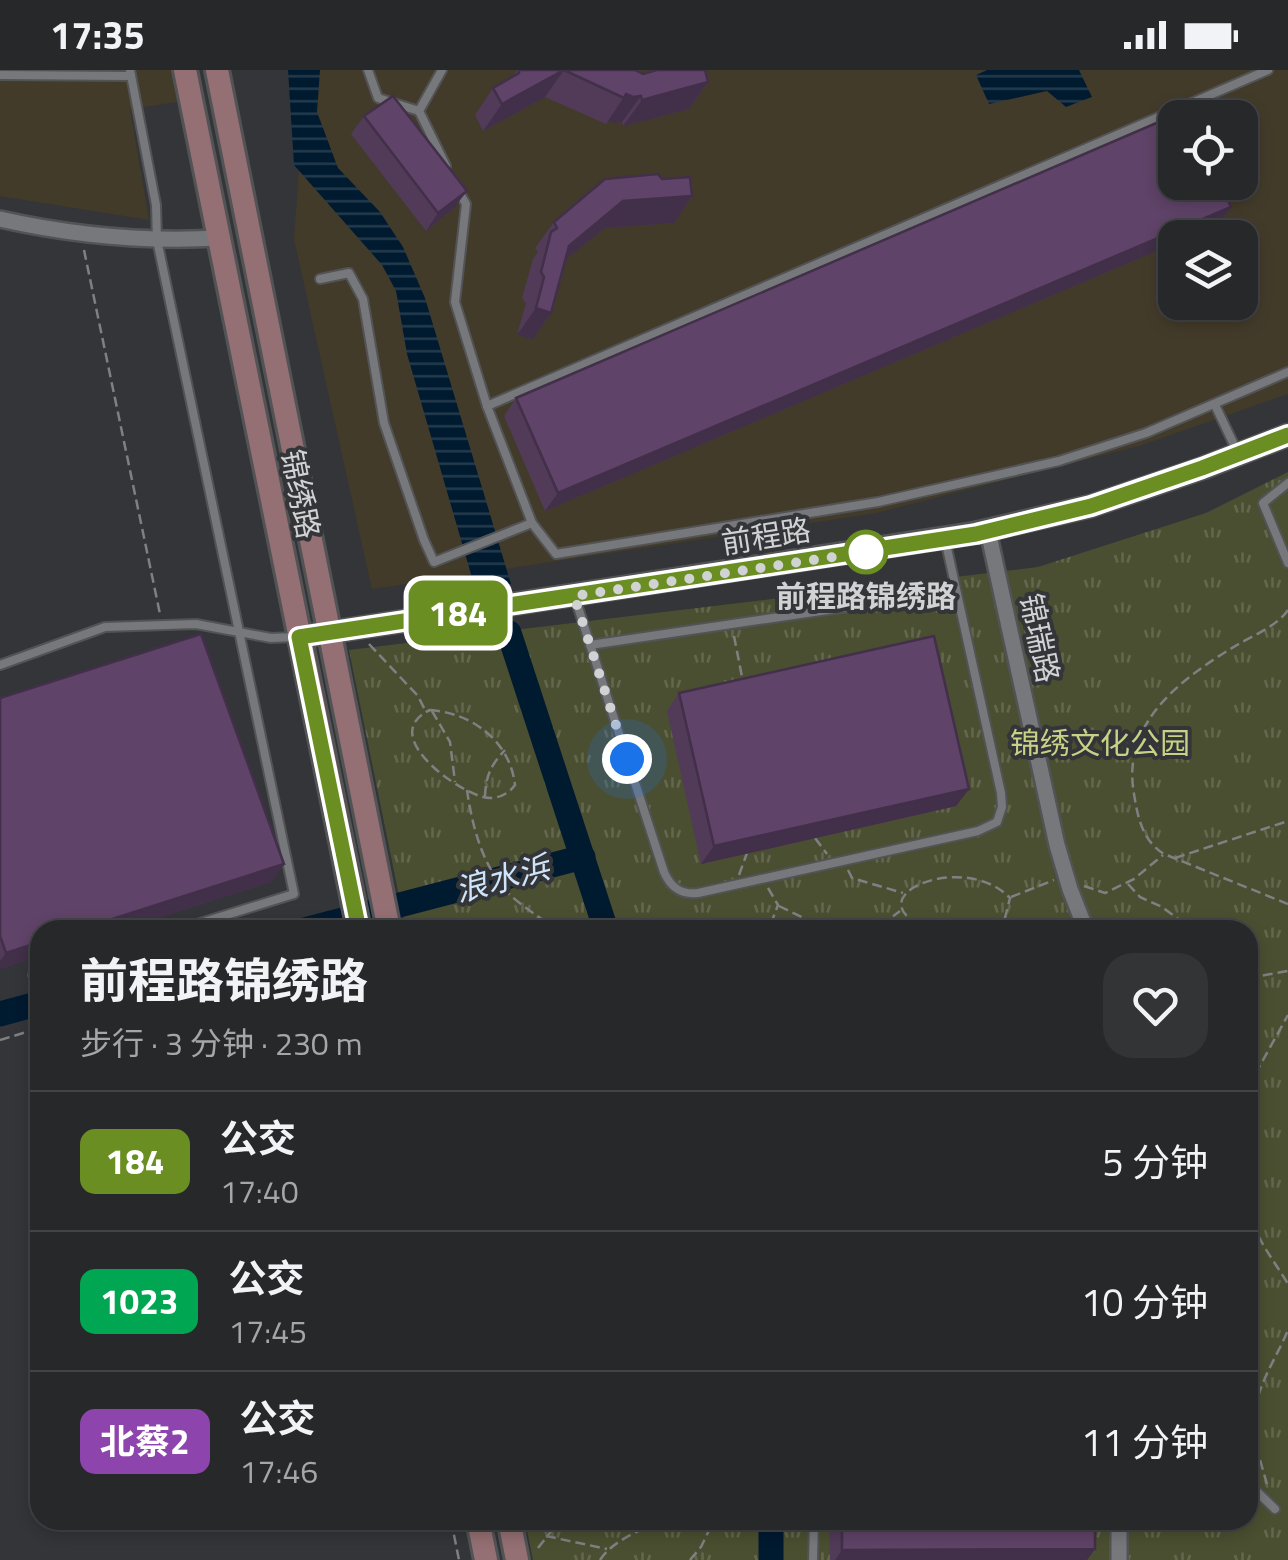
<!DOCTYPE html>
<html lang="zh">
<head>
<meta charset="utf-8">
<style>
	body { margin:0; font-family:"Titillium Web","Noto Sans SC",sans-serif; background:#323436; color:#f1f3f6; height:100vh; display:flex; flex-direction:column; font-size:38px; white-space:nowrap }
	* { box-sizing:border-box; margin:0 }
	p { font-size:32px; color:#a4a6a8 }
	.icon { flex:none; width:55px; height:55px; fill:none; stroke:currentColor; stroke-width:2; stroke-linecap:round; stroke-linejoin:round }
	.map { position:relative; flex:1; overflow:hidden }
	.drawer { position:absolute; left:30px; top:850px; width:1228px; height:610px; display:flex; flex-direction:column; background:#26282a; border-radius:30px; box-shadow:0 5px 15px #0003,0 0 0 2px #424447 }
	.drawer>* { flex:none }
	.badge { padding:0 20px; border-radius:15px; font-size:35px; line-height:65px }
	.buttons { position:absolute; left:1158px; top:30px; display:grid; gap:20px }
	.buttons a { display:grid; place-items:center; width:100px; height:100px; border-radius:20px; background:#26282a; box-shadow:0 5px 15px #0003,0 0 0 2px #424447; font-size:50px }
	.you { position:absolute; width:50px; height:50px; margin:-25px; border:8px solid #fff; border-radius:50%; background:#1a73e8; box-shadow:0 0 0 15px #1a73e833 }
	.map>.badge { position:absolute; translate:-50% -50%; box-shadow:0 0 0 5px #fff }
	.round { display:grid; place-items:center; flex:none; width:105px; height:105px; border-radius:30px; background:#323436 }
	.head { display:flex; align-items:center; justify-content:space-between; height:170px; padding:0 50px }
	h1 { font-size:48px; font-weight:700; line-height:75px }
	ul { padding:0; list-style:none }
	li { display:flex; align-items:center; gap:30px; height:140px; padding:0 50px; border-top:2px solid #424447 }
	li div { flex:1 }
	li b { display:block; font-size:38px }
	li em { font-style:normal }
	li .badge { min-width:110px; font-weight:700; text-align:center }
	.status { display:flex; justify-content:space-between; align-items:center; height:70px; padding:0 50px; background:#26282a; direction:ltr }
	.status svg { height:28px; fill:currentColor }
	.map>svg:first-child { display:block }
	.education { fill:#433b2a; fill-rule:evenodd }
	.park { fill:url(#park-tufts) }
	.water { fill:url(#water-rules) }
	.lines { fill:none; stroke-linecap:round; stroke-linejoin:round }
	.river { stroke:#001a30; stroke-width:25 }
	.service-casing { stroke:#525355; stroke-width:12 }
	.minor-casing { stroke:#525355; stroke-width:20 }
	.tertiary-casing { stroke:#525355; stroke-width:25 }
	.secondary-casing { stroke:#525355; stroke-width:28 }
	.path { stroke:#7e8082; stroke-width:2.5; stroke-dasharray:10 5; stroke-linecap:butt }
	.service { stroke:#76787c; stroke-width:8 }
	.minor { stroke:#76787c; stroke-width:15 }
	.tertiary { stroke:#76787c; stroke-width:20 }
	.secondary { stroke:#946f73; stroke-width:22 }
	.wall { fill:#523a59 }
	.shaded-wall { fill:#422f49 }
	.building { fill:#5f4368; stroke:#422f49; stroke-width:2.5 }
	.line-casing { stroke:#fff; stroke-width:22 }
	.line { stroke:#6b8e23; stroke-width:15 }
	.walk { stroke:#d1d2d4; stroke-width:10; stroke-dasharray:0 18 }
	.stop-dot { fill:#fff; stroke:#6b8e23; stroke-width:5 }
	.labels { text-anchor:middle; dominant-baseline:central; stroke-width:8; stroke-linejoin:round; paint-order:stroke }
	.street-label { font-size:30px; fill:#d1d2d4; stroke:#333538 }
	.stop-label { font-size:30px; font-weight:bold; fill:#d1d2d4; stroke:#333538 }
	.park-label { font-size:30px; fill:#c8d185; stroke:#333538 }
	.water-label { font-size:32px; font-style:italic; fill:#cde4fb; stroke:#333538 }
</style>
</head>
<body>
<div class="status"><b>17:35</b><svg viewBox="0 0 49 12"><path d="M0 12V9h3v3zM5 12V6h3v6zM10 12V3h3v9zM15 12V0h3v12zM26 1h20v11H26zM47 4h2v5h-2z"/></svg></div>
<div class="map">
<svg width="1288" height="1490" viewBox="0 0 1288 1490">
	<defs>
		<pattern id="park-tufts" width="24" height="20" patternUnits="userSpaceOnUse" patternTransform="scale(2.5)"><rect width="24" height="20" fill="#4b4f31"/><path d="M3 7l-1-3M5 7V3M7 7l1-3M15 17l-1-3M17 17v-4M19 17l1-3" fill="none" stroke="#64674e"/></pattern>
		<pattern id="water-rules" width="6" height="5" patternUnits="userSpaceOnUse" patternTransform="scale(2.5)"><rect width="6" height="5" fill="#001a30"/><path d="M0 2.5h6" fill="none" stroke="#243a4d"/></pattern>
	</defs>
	<rect width="100%" height="100%" fill="#333538"/>
	<g class="education">
		<polygon points="0,0 172,0 177,32 130,39 149,150 0,126"/>
		<path d="M306,0h982v324l-149,52 -263,67 -504,76 -78,-350zM1175,48h65v64h-65zM1175,168h65v64h-65z"/>
	</g>
	<polygon class="park" points="1288,402 1288,1490 533,1490 525,1450 1248,1450 1248,860 406,860 349,580 1038,497 1206,443"/>
	<g class="water">
		<polygon points="288,0 320,0 317,42 338,98 380,142 403,177 425,228 511,514 475,518 407,284 396,221 382,195 294,95"/>
		<polygon points="987,0 1079,0 1092,27 1066,37 1047,21 989,34 976,5"/>
	</g>
	<g class="lines">
		<g class="river">
			<polyline points="509,563 606,860"/>
			<polyline points="304,860 583,787"/>
			<polyline points="0,944 40,933"/>
			<polyline points="771,1450 771,1490"/>
		</g>
		<g class="service-casing">
			<g id="service">
				<polyline points="130,0 156,135 157,170 294,824 178,860"/>
				<polyline points="368,0 378,28 419,41"/>
				<polyline points="442,0 419,41 446,96"/>
				<polyline points="0,5 131,6"/>
				<polyline points="459,122 466,134 455,232 487,336 1268,0"/>
				<polyline points="320,209 349,203 363,229 384,353 424,470 434,492 532,453"/>
				<polyline points="1215,335 1237,381"/>
				<polyline points="487,336 532,453 556,484 878,432 1059,391 1146,363 1288,302"/>
				<polyline points="1288,413 1263,433 1288,493"/>
				<path d="M575,528l89,274c7,16 17,23 34,21l280,-62 19,-9 5,-15 -1,-14 -56,-254"/>
				<polyline points="590,575 956,521"/>
				<polyline points="0,595 105,557 196,554 271,568 295,567"/>
				<polyline points="33,905 40,903"/>
				<polyline points="1248,1413 1275,1439"/>
				<polyline points="813,1490 814,1450"/>
			</g>
		</g>
		<g class="minor-casing">
			<g id="minor">
				<path d="M0,149c71,16 146,23 219,19"/>
				<polyline points="988,461 1057,775 1070,819 1086,860"/>
				<polyline points="1119,1450 1119,1490"/>
			</g>
		</g>
		<g class="tertiary-casing">
			<polyline id="tertiary" points="299,567 975,463 1091,436 1203,398 1288,365"/>
		</g>
		<g class="secondary-casing">
			<g id="secondary">
				<polyline points="185,0 359,860"/>
				<polyline points="217,0 389,860"/>
				<polyline points="478,1450 486,1490"/>
				<polyline points="509,1450 517,1490"/>
			</g>
		</g>
		<g class="path">
			<polyline points="84,180 160,544"/>
			<path d="M1288,540c-11,16 -34,25 -51,35 -55,33 -116,77 -103,149 4,24 8,46 30,60l124,50"/>
			<polyline points="734,566 743,612"/>
			<polyline points="369,574 418,626 425,640"/>
			<path d="M430,640c42,3 80,31 85,75 -8,11 -22,16 -35,11 -29,-9 -101,-62 -50,-86z"/>
			<polyline points="432,641 450,672 455,712"/>
			<path d="M467,720c5,35 15,75 40,102 14,14 34,26 50,38"/>
			<path d="M485,726c1,-21 6,-31 20,-46"/>
			<polyline points="815,768 827,784"/>
			<polyline points="1175,788 1288,751"/>
			<polyline points="848,800 852,808 903,823"/>
			<polyline points="739,805 747,783"/>
			<polyline points="1128,814 1140,827 1162,837 1193,860"/>
			<polyline points="1084,816 1105,823 1134,809 1163,785"/>
			<polyline points="768,818 778,835 770,856"/>
			<polyline points="1011,827 1054,810"/>
			<polyline points="779,836 826,859"/>
			<polyline points="525,860 538,848"/>
			<polyline points="719,860 756,855 786,860"/>
			<polyline points="824,860 839,857 843,860"/>
			<polyline points="867,860 879,857 900,841"/>
			<path d="M933,860c-88,-30 29,-82 77,-32l-5,20 -10,6 -22,6"/>
			<polyline points="1248,908 1288,901"/>
			<polyline points="0,970 40,958"/>
			<polyline points="1248,1017 1288,945"/>
			<path d="M1248,1138c8,32 24,49 40,76"/>
			<path d="M1267,1414c-8,-27 -18,-59 -9,-87 7,-24 21,-45 30,-67"/>
			<polyline points="451,1450 459,1490"/>
			<polyline points="546,1466 607,1479"/>
			<polyline points="538,1478 560,1450"/>
			<path d="M600,1490c14,-21 44,-32 68,-40"/>
			<polyline points="690,1490 701,1477 714,1450"/>
		</g>
		<use href="#service" class="service"/>
		<use href="#minor" class="minor"/>
		<use href="#tertiary" class="tertiary"/>
		<use href="#secondary" class="secondary"/>
	</g>
	<g class="wall">
		<polygon points="517,0 635,0 643,4 708,12 689,39 623,56 622,52 615,53 608,51 606,54 545,27 483,61 475,45 493,18 512,7"/>
		<polygon points="364,46 454,138 426,161 351,64"/>
		<polygon points="662,109 692,126 674,153 605,158 565,190 551,243 533,269 517,265 526,233 522,228 533,189 538,182 535,178 554,152"/>
		<polygon points="1231,137 1218,154 1175,168 1175,173 545,441 504,346 516,328"/>
		<polygon points="679,623 969,719 956,736 701,794 667,641"/>
		<polygon points="0,628 284,794 271,812 121,860 40,860 40,886 0,899"/>
		<polygon points="829,1450 1095,1450 1095,1479 1087,1490 830,1490"/>
	</g>
	<g class="shaded-wall">
		<polygon points="564,0 545,27 483,61 502,34"/>
		<polygon points="708,12 689,39 623,56 642,30"/>
		<polygon points="626,24 641,26 622,52 615,53 608,51"/>
		<polygon points="467,121 454,138 426,161 438,143"/>
		<polygon points="692,126 674,153 605,158 550,202 569,176 623,131"/>
		<polygon points="1231,137 1218,154 1188,168 1175,168 1175,173 545,441 558,423"/>
		<polygon points="536,238 551,243 533,269 517,265"/>
		<polygon points="969,719 956,736 701,794 714,776"/>
		<polygon points="284,794 271,812 121,860 78,860"/>
		<polygon points="40,872 40,886 0,899 0,891 6,883"/>
		<polygon points="1095,1479 1087,1490 835,1490 842,1480"/>
	</g>
	<g class="building">
		<polygon points="519,0 635,0 643,4 657,0 705,0 708,12 642,30 641,26 633,27 626,24 624,28 564,0 502,34 493,18 519,3"/>
		<polygon points="393,26 467,121 438,143 364,46"/>
		<polygon points="1189,39 1192,48 1175,48 1175,112 1220,112 1231,137 558,423 516,328"/>
		<polygon points="658,104 662,109 690,107 692,126 623,131 569,176 551,243 536,238 544,207 541,202 551,162 557,158 554,152 605,109"/>
		<polygon points="201,564 284,794 78,860 40,860 40,872 6,883 0,866 0,628"/>
		<polygon points="934,566 969,719 714,776 679,623"/>
		<polygon points="842,1450 1095,1450 1095,1479 842,1480"/>
	</g>
	<g class="lines">
		<g class="line-casing">
			<polyline id="line" points="359,860 299,567 976,464 1091,436 1202,398 1288,365"/>
		</g>
		<use href="#line" class="line"/>
		<polyline class="walk" points="627,689 574,526 866,482"/>
	</g>
	<circle class="stop-dot" cx="866" cy="482" r="20"/>
	<g class="labels">
		<g class="street-label">
			<text transform="translate(301 424) rotate(79)">锦绣路</text>
			<text transform="translate(766 466) rotate(-9)">前程路</text>
			<text transform="translate(1040 568) rotate(78)">锦瑞路</text>
		</g>
		<g class="stop-label">
			<text x="866" y="526">前程路锦绣路</text>
		</g>
		<g class="park-label">
			<text x="1100" y="673">锦绣文化公园</text>
		</g>
		<g class="water-label">
			<text transform="translate(502 808) rotate(-15)">浪水浜</text>
		</g>
	</g>
</svg>
<div class="buttons">
<a><svg class="icon" aria-label="locate" viewBox="0 0 24 24"><circle cx="12" cy="12" r="6"/><path d="M12 2v4M12 18v4M2 12h4M18 12h4"/></svg></a>
<a><svg class="icon" aria-label="layers" viewBox="0 0 24 24"><path d="M12 4l9 5-9 5-9-5zM3 14l9 5 9-5"/></svg></a>
</div>
<div class="you" style="left:627px;top:689px"></div>
<b class="badge" style="left:458px;top:543px;background:#6b8e23;color:#fff">184</b>
<section class="drawer">
<div class="head"><div><h1>前程路锦绣路</h1><p>步行 · 3 分钟 · 230 m</p></div><a class="round"><svg class="icon" aria-label="heart" viewBox="0 0 24 24"><path d="M12 20l-8-8c-3-5 5-10 8-4 3-6 11-1 8 4z"/></svg></a></div>
<ul>
<li><span class="badge" style="background:#6b8e23;color:#fff">184</span><div><b>公交</b><p>17:40</p></div><em>5 分钟</em></li>
<li><span class="badge" style="background:#00a651;color:#fff">1023</span><div><b>公交</b><p>17:45</p></div><em>10 分钟</em></li>
<li><span class="badge" style="background:#8e44ad;color:#fff">北蔡2</span><div><b>公交</b><p>17:46</p></div><em>11 分钟</em></li>
</ul>
</section>
</div>
</body>
</html>
